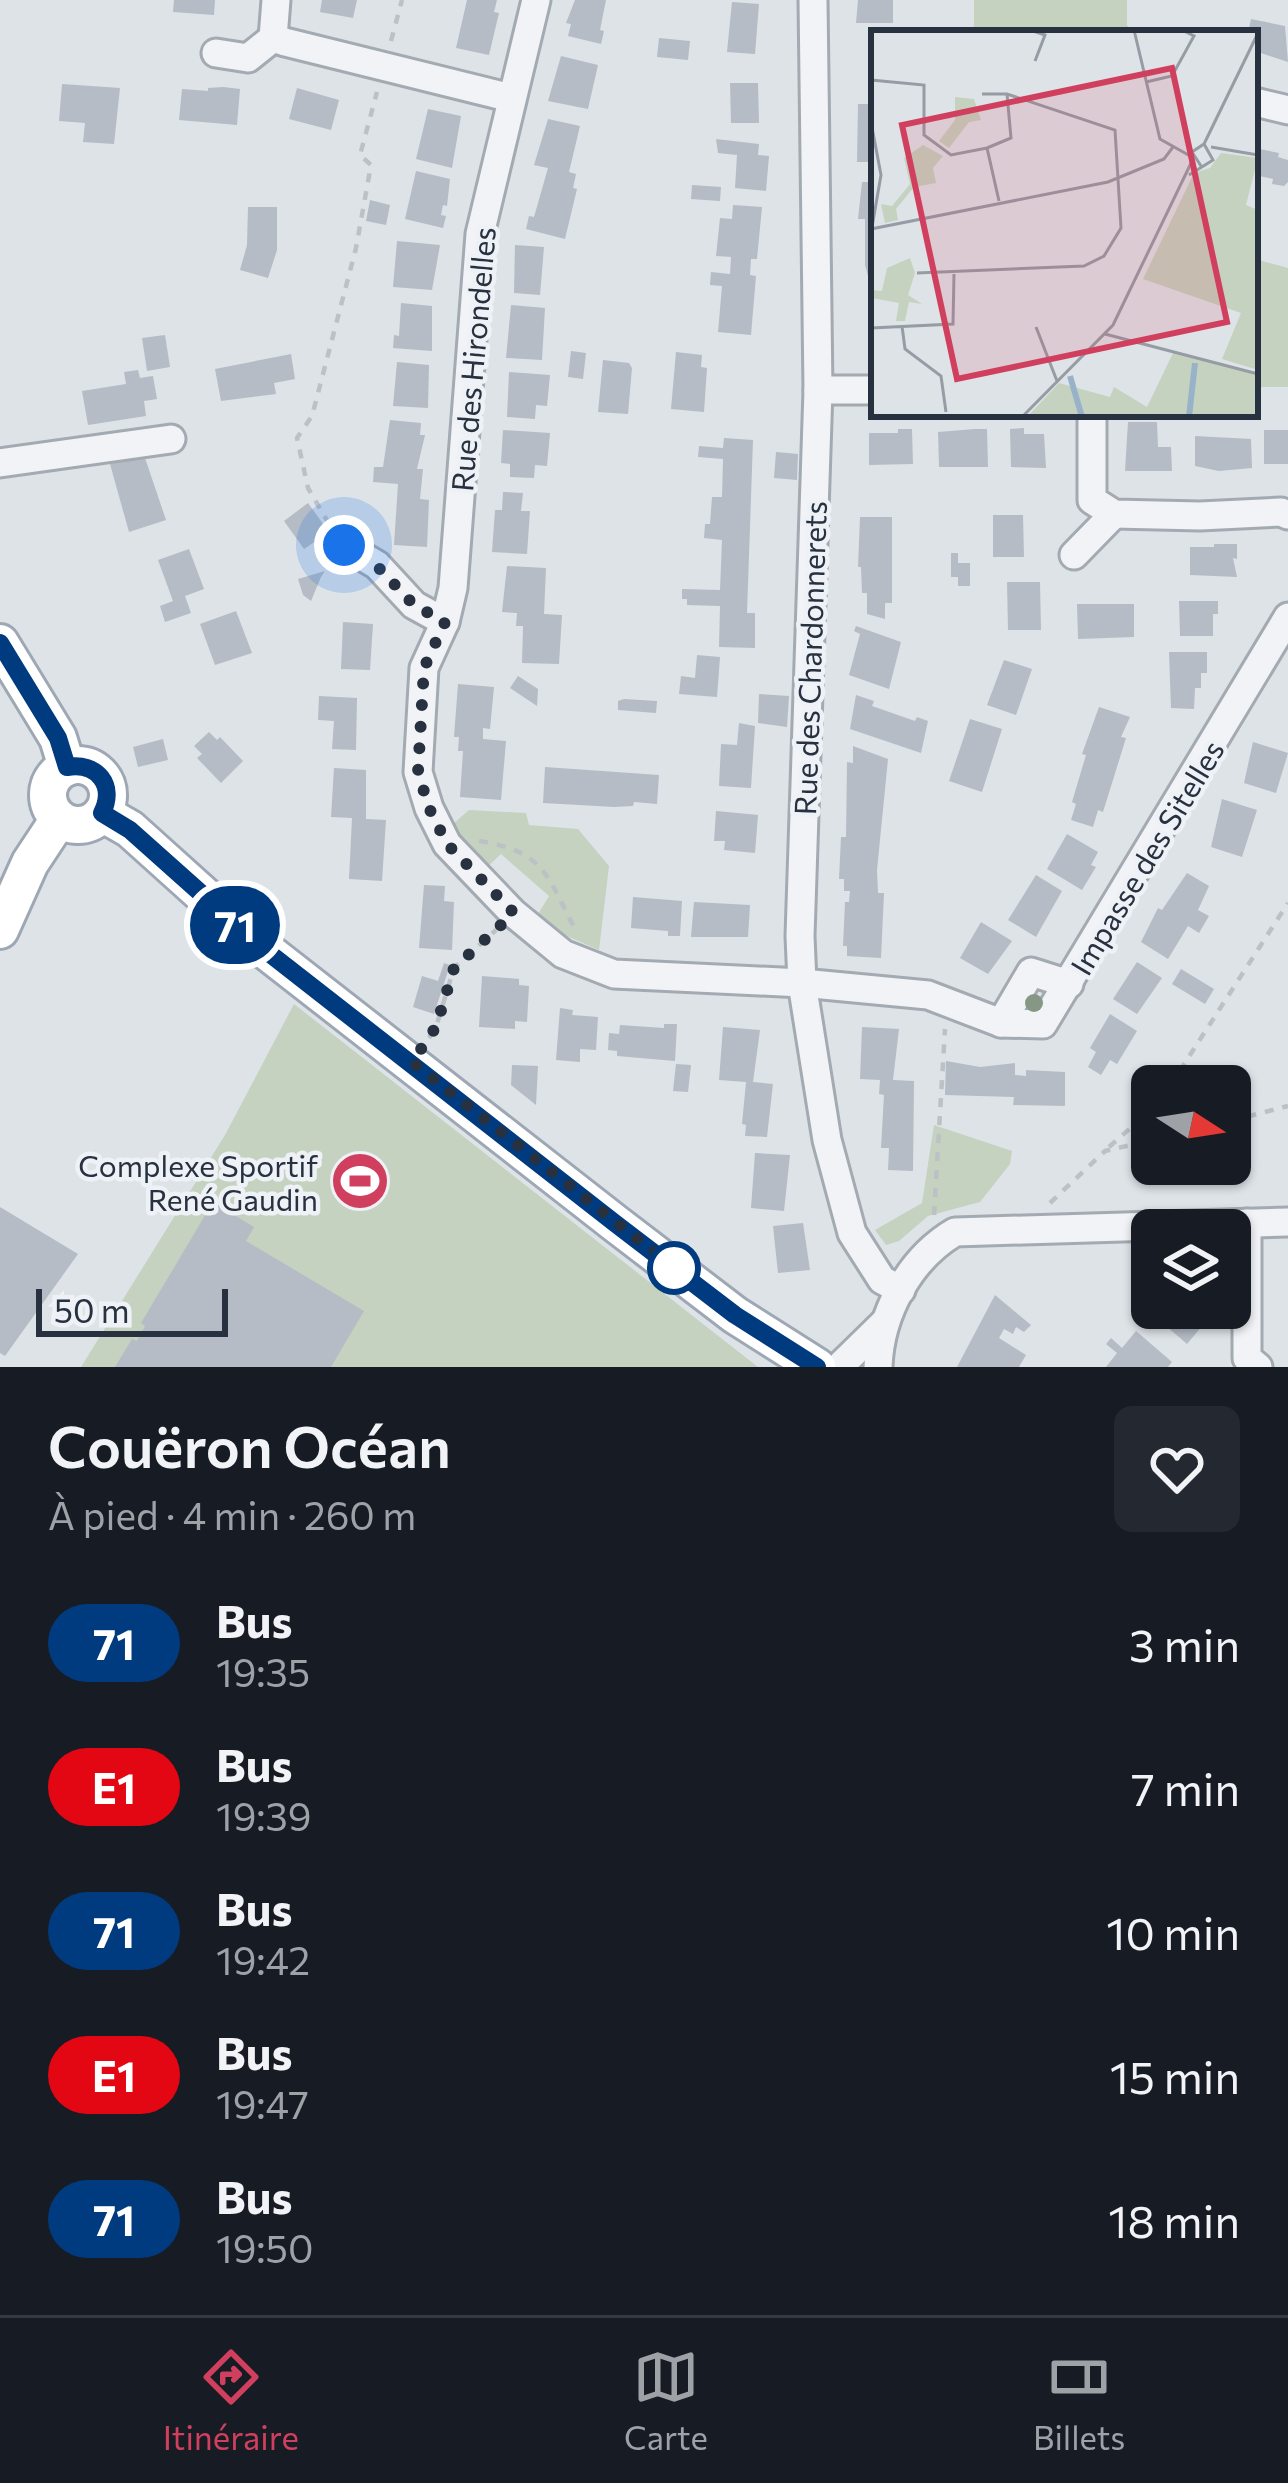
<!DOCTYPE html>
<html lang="fr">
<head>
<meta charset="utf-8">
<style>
	body { margin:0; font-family:Commissioner,sans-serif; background:#242831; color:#f1f3f6; height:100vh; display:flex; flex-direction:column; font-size:45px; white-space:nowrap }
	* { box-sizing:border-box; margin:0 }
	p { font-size:39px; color:#9ea1a6 }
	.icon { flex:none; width:66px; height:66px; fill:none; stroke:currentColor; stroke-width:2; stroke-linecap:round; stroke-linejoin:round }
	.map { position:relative; height:1367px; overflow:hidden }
	.drawer { display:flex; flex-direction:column; background:#171b24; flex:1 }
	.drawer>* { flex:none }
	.badge { padding:0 24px; border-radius:39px; font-size:42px; line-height:78px }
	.needle { width:78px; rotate:102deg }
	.buttons { position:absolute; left:1131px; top:1065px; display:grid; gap:24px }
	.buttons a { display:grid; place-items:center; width:120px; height:120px; border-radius:18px; background:#171b24; box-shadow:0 3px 9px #0004; font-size:60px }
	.scale { position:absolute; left:36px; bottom:30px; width:192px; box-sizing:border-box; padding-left:12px; border:6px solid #27313f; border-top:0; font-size:33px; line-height:42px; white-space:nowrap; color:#27313f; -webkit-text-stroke:9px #eef1f6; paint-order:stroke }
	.you { position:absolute; width:60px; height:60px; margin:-30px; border:9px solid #fff; border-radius:50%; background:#1a73e8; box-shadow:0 0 0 18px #1a73e833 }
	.map>.badge { position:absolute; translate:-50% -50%; box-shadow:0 0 0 6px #fff }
	.round { display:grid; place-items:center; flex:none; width:126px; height:126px; border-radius:18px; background:#242831 }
	.head { display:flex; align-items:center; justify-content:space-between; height:204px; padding:0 48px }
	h1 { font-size:57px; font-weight:600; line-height:90px }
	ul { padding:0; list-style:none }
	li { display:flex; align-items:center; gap:36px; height:144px; padding:0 48px }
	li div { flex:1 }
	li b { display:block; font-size:45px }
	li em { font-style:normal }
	li .badge { min-width:132px; font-weight:700; text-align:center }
	.tabs { display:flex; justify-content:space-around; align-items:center; height:168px; border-top:3px solid #363941; background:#171b24; font-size:33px; color:#9ea1a6 }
	.tabs a { display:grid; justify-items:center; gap:6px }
	.tabs .selected { color:#d0405e }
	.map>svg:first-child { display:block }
	.green { fill:#c5d2bf }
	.building { fill:#b5bcc5 }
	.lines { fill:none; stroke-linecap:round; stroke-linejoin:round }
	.minor-casing { stroke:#a3aab2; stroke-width:33 }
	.major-casing { stroke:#9da8b4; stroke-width:42 }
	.path { stroke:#bcc1c6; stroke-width:4.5; stroke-dasharray:9 9; stroke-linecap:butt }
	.minor { stroke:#f1f3f6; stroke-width:27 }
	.major { stroke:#fff; stroke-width:36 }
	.tree { fill:#869885 }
	.line-casing { stroke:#fff; stroke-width:27 }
	.line { stroke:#003b80; stroke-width:18 }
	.walk { stroke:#27313f; stroke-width:12; stroke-dasharray:0 21.6 }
	.stop-dot { fill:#fff; stroke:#003b80; stroke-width:6 }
	.labels { text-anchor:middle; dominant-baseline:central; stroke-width:9; stroke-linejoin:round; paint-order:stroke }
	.street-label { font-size:30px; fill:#27313f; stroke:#eef1f6 }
	.poi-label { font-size:30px; fill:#27313f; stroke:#eef1f6; text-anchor:end }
	.inset-river { fill:none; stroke:#98b3c9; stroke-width:6 }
	.inset-road { fill:none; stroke:#959ca4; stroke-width:3 }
	.view { fill:#d0405e; fill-opacity:0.15; stroke:#d0405e; stroke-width:6 }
	.inset-edge { fill:none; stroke:#27313f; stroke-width:6 }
</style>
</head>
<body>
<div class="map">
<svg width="1288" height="1367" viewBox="0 0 1288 1367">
	<rect width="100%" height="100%" fill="#dee3e8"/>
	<g class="green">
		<polygon points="974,0 1127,0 1127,25 1133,33 974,33"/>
		<polygon points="1255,259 1288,268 1288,387 1255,387"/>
		<polygon points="469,810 526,813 529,825 578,829 609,866 599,950 562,934 538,914 549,896 501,854 486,868 463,847 453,824"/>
		<polygon points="294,1004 758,1367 81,1367 225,1135"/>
		<polygon points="934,1125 1012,1151 1010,1164 980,1202 928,1216 899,1241 886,1245 875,1230 922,1203"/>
	</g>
	<g class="building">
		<polygon points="174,0 215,0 214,15 173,12"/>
		<polygon points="322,0 357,0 353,18 320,12"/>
		<polygon points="467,0 497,0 494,12 499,13 489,55 456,48"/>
		<polygon points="575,0 606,0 600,30 604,31 601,44 568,36 571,24 566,23"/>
		<polygon points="858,0 893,0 893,23 856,23"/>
		<polygon points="732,2 759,4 755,54 727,52"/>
		<polygon points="1251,19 1285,26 1288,62 1255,51 1255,33 1248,33"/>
		<polygon points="659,38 690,41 688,60 657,57"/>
		<polygon points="561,56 598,65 588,109 548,101"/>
		<polygon points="730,83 758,83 759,123 731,123"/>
		<polygon points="62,84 120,88 114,144 83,142 85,123 59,121"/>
		<polygon points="223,87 240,89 237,125 179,120 182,89 208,91 208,88"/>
		<polygon points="297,88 339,100 331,130 289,119"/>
		<polygon points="858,104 874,104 874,162 857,162"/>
		<polygon points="428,109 461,116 452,168 416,159"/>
		<polygon points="548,119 580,126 569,172 576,174 573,188 577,189 565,239 526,229 529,216 534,217 548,168 534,165"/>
		<polygon points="716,139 759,144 758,155 769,156 766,191 735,188 737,155 718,153"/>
		<polygon points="1255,148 1279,153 1278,157 1288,160 1288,182 1284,186 1272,184 1273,179 1255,175"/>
		<polygon points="416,171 450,179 447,206 443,205 441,215 446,216 443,228 405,219"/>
		<polygon points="862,182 874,182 874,276 868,276 865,265 865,219 858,219"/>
		<polygon points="692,185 721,187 720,201 691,199"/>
		<polygon points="370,200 390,205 386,225 366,221"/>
		<polygon points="733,205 762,207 757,259 751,259 750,275 756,276 751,335 718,332 722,286 710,285 711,272 730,274 731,257 716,256 720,218 732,219"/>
		<polygon points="248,207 277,207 277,250 268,278 240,270 247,245"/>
		<polygon points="397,241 440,245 432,290 393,287"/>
		<polygon points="515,245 544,247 540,295 514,293"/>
		<polygon points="401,303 432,306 432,351 393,348 394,335 399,336"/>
		<polygon points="511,305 545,308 542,360 506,358"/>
		<polygon points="165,335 170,367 147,371 142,338"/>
		<polygon points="571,351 586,353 583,379 568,377"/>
		<polygon points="676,352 702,355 701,367 707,368 704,412 671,409"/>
		<polygon points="291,354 295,379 274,383 276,394 221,401 215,369"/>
		<polygon points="603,360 629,363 632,368 628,414 598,412"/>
		<polygon points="397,362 429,365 428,408 393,406"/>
		<polygon points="138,370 140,378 153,376 157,399 144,401 146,416 88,425 82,391 126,384 124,372"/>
		<polygon points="509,372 550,375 547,406 536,405 535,419 507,417"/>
		<polygon points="390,420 421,423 420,435 425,435 417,469 423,469 420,499 429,500 427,547 394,545 398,484 373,482 374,467 383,467"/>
		<polygon points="1128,422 1157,422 1158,447 1171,447 1172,471 1125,471"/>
		<polygon points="1024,428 1024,434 1044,434 1046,468 1011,467 1010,429"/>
		<polygon points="898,429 912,429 913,464 869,465 869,433 898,433"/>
		<polygon points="975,429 987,429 988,467 939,467 938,432"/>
		<polygon points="503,430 550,433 547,466 535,465 534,478 510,477 510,464 501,463"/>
		<rect x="1264" y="430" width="24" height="34"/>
		<polygon points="1195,436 1251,439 1252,468 1219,471 1195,466"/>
		<polygon points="724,438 753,440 747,613 755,613 755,648 719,647 720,606 687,605 687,599 682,599 682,589 720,590 722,540 704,538 705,524 710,524 712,497 722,497 723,459 698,457 699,446 723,448"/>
		<polygon points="776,452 798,454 797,480 774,478"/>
		<polygon points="144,455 166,520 129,532 110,464"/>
		<polygon points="503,492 523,493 521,511 530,511 527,554 492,552 495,510 502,510"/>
		<polygon points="308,503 329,532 304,549 284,521"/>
		<polygon points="993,515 1023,515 1024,557 993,557"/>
		<polygon points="860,517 892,517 892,603 885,603 885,619 867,614 867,593 862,593 861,567 858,567"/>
		<polygon points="1214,544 1237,544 1237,559 1233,558 1237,577 1190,575 1190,547 1214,547"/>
		<polygon points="189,549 204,589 185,596 191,613 165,622 160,606 173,601 158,560"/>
		<polygon points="951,553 958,553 958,563 970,563 970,586 958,586 958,577 951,577"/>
		<polygon points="507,566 546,568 544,614 562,615 559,664 522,663 523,626 516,626 517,613 502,612"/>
		<polygon points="325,571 321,577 311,601 303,595 298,579"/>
		<polygon points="1007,582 1040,582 1041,630 1008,630"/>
		<polygon points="1179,601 1218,601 1218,614 1213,614 1213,636 1180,636"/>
		<polygon points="1077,604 1134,604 1134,637 1078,639"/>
		<polygon points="236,611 252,653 215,665 200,624"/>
		<polygon points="343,622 373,624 370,670 341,669"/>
		<polygon points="856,626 901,642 889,689 849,675 860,634 854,631"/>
		<polygon points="1169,652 1207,652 1207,673 1201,673 1201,688 1195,688 1194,709 1171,708"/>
		<polygon points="697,655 720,657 717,697 679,694 681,676 695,678"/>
		<polygon points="1004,660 1032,669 1016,715 987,705"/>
		<polygon points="518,676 538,689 537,706 510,688"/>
		<polygon points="458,684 494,687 490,729 483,728 483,739 506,741 501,800 460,797 463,751 458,751 459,737 454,737"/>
		<polygon points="759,694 789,696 787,727 758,723"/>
		<polygon points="856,695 874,701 872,706 915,721 917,717 928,721 921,753 850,729"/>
		<polygon points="319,696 357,698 356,750 332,749 334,721 318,720"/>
		<polygon points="624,699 657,701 656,713 618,710 618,701"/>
		<polygon points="1099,707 1130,717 1121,737 1126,738 1103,812 1098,810 1093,827 1071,820 1076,804 1072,802 1086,755 1082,754"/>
		<polygon points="970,719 1002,729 982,792 949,781"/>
		<polygon points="739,723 755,726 751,788 719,786 721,744 737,745"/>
		<polygon points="209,732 217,740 220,737 243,761 221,783 197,758 202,754 194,746"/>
		<polygon points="163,739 168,760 138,767 133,747"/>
		<polygon points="1253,742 1288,753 1276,793 1244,783"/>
		<polygon points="853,746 888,759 877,870 878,893 884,893 881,958 847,956 847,946 843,946 845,902 849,902 850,891 844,891 844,879 839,879 841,837 846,837 847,762 853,763"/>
		<polygon points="545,767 659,775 657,804 634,802 633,806 614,807 543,803"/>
		<polygon points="334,768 366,770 366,819 386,820 382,881 349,879 352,818 331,817"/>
		<polygon points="1222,799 1257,810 1242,857 1211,847"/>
		<polygon points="716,811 758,815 755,853 724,850 725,841 714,841"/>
		<polygon points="1067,834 1098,852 1091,865 1096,867 1082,890 1047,869"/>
		<polygon points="1187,873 1209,886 1198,910 1209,916 1199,933 1188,926 1168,959 1141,942 1158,908 1162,910"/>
		<polygon points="1036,875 1062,891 1036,937 1008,920"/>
		<polygon points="424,885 445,886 444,901 454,902 452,950 419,948"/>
		<polygon points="633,897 682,901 680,936 668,936 668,931 631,928"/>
		<polygon points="694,902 750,905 748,937 691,937"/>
		<polygon points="981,922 1012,941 988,974 960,958"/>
		<polygon points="1137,962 1162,978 1137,1014 1113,999"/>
		<polygon points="444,963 450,965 434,1014 413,1007 422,976 438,981"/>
		<polygon points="1181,969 1214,989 1205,1004 1172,984"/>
		<polygon points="482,976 519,979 519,985 529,986 527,1022 515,1021 515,1029 479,1027"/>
		<polygon points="560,1008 573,1010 572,1015 598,1017 596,1050 580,1049 580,1062 556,1060"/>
		<polygon points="1110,1014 1137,1031 1117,1064 1110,1060 1101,1075 1088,1067 1096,1052 1090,1048"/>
		<polygon points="664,1024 677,1024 675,1061 617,1056 617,1051 608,1050 609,1033 619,1034 620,1025 664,1028"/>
		<polygon points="723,1027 760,1030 753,1082 773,1084 767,1137 745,1136 746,1125 742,1124 746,1082 719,1080"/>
		<polygon points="862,1027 899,1029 893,1080 914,1081 913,1171 888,1170 889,1148 881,1148 884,1095 879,1094 880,1080 860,1079"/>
		<polygon points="946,1061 980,1067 1015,1063 1015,1075 1026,1076 1026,1070 1065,1072 1065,1106 1013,1105 1014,1097 945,1095"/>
		<polygon points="676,1064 691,1065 688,1092 673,1091"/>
		<polygon points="512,1065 538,1066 536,1105 511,1085"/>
		<polygon points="755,1153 790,1155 784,1211 751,1208"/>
		<polygon points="213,1202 254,1227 246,1241 364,1311 331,1367 115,1367 132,1339 137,1341 145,1326 141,1323"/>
		<polygon points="0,1207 78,1254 5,1356 0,1353"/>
		<polygon points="803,1223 810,1270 778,1273 773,1226"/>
		<polygon points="995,1295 1031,1325 1024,1332 1016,1327 1013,1334 1004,1329 999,1338 1026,1355 1019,1367 957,1367"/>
		<polygon points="1155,1308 1217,1308 1187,1344 1151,1313"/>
		<polygon points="1136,1331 1172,1362 1168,1367 1106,1367 1117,1353 1106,1344 1111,1338 1122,1348"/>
	</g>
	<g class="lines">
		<g class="minor-casing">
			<g id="minor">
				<polyline points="276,0 273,38 285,42 511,98"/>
				<polyline points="536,0 480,234 453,588 445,622 424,668 418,772 429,808 447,844 513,913 563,954 614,974 802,983 928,995 1001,1023 1043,1024 1288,617"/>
				<polyline points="813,0 818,390 800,936 802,983 827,1140 852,1233 882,1280 901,1290"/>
				<polyline points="216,53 248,58 273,38"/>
				<polyline points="1255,102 1288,110"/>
				<polyline points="818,390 874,390"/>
				<polyline points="1092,414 1092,500 1114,514 1200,516 1281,512 1288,515"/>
				<polyline points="0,463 171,439"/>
				<polyline points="343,545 377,565 414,605 445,622"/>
				<polyline points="1074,555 1114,514"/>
				<polyline points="1001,1023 1031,972 1069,984"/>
				<polyline points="1247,1223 1247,1358 1258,1367"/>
				<polyline points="839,1367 885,1322"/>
				<path d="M878,1367c2,-53 31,-108 77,-135l333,-10"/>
			</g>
		</g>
		<g class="major-casing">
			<g id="major">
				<polyline points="0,643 58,738 67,767"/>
				<circle cx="78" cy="795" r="30"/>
				<polyline points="102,813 130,829 260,946 616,1224 735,1315 817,1367"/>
				<polyline points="0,930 30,863 59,819"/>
			</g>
		</g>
		<g class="path">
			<polyline points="391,41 402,0"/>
			<polyline points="329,524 308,488 297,438 312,416 356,248 371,165 360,155 377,92"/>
			<path d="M479,841c64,10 67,32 95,86"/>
			<polyline points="429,1038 436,1027 454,968 496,930"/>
			<polyline points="1170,1086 1288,903"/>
			<polyline points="1230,1121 1288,1106"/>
			<polyline points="1109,1147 1152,1109"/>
			<polyline points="1050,1203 1105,1151 1152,1140"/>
			<polyline points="934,1215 945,1029"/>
		</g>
		<use href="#minor" class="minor"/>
		<use href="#major" class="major"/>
	</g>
	<circle class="tree" cx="1034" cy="1003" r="9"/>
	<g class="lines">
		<g class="line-casing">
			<path id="line" d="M0,643l58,95 9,29c30,-5 49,18 35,46l28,17 130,116 356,278 119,91 82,52"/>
		</g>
		<use href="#line" class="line"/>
		<polyline class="walk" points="344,545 376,565 414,605 445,622 424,668 418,772 429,808 447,844 514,913 454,968 436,1027 412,1062 677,1270 674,1268"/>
	</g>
	<defs>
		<g id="stadium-disc" transform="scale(3)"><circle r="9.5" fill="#d0405e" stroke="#eef1f6"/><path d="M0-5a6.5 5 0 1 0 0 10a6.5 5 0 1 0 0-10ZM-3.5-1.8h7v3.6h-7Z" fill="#fff"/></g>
	</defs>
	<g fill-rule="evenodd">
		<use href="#stadium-disc" x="360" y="1181"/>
	</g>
	<circle class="stop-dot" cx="674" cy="1268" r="24"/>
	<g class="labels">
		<g class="street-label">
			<text transform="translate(472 359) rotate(-85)">Rue des Hirondelles</text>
			<text transform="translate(809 658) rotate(-88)">Rue des Chardonnerets</text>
			<text transform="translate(1146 857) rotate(-59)">Impasse des Sitelles</text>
		</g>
		<g class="poi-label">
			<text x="318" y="1164">Complexe Sportif<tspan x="318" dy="34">René Gaudin</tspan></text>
		</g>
	</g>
	<g transform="translate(871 30)">
		<rect width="387" height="387" fill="#dee3e8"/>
		<path d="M84,67l19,2 7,21 -12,2 -20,26 -10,-7 16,-21zM52,115l20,11 -10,12 3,15 -22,4 -18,22 2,11 -13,3 -4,-19 11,2 18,-22 -6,-26zM350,123l37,5 -12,47 12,5v160l-36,-11 19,-46 -98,-34 51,-106 16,-5zM39,228l5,15 -7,22 14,9 -13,-2 -4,19h-9l3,-18 -27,-5 -1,-8 11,1 5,-23zM303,321l84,24v42h-231l32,-34 51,14 4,-10 33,20z" fill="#c5d2bf"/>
		<path class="inset-river" d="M199,346l12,41M318,387l6,-54"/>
		<path class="inset-road" d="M159,0l15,5 -10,26M263,0l26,109 32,18M0,50l53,5v50l27,20 36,-7 12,53M275,52l26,-6 22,-40 -12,-6M0,92l10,53 -10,58M333,114l54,-111M340,117l47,8M116,118l24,-10 -4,-44M318,145l24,-15 -9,-16 -12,8 9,14M0,199l237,-47 56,-23 9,-12M46,243l167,-7 20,-10 17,-28 -6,-98 -108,-36h-25M31,296l3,23 36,27 5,36M165,297l21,54M0,298l82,-4 1,-50M234,304l153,40M38,387h62M151,387l91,-92 80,-166"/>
		<path class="view" d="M301,38l55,254 -270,57 -55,-254z"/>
		<rect width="387" height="387" class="inset-edge"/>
	</g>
</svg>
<div class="buttons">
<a><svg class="needle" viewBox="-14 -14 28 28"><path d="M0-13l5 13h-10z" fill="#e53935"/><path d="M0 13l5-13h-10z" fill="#9ea1a6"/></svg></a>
<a><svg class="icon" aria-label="layers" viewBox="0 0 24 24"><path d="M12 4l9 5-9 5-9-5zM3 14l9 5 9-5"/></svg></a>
</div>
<div class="scale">50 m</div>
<div class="you" style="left:344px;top:545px"></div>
<b class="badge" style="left:235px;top:925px;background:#003b80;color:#fff">71</b>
</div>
<section class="drawer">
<div class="head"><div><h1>Couëron Océan</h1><p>À pied · 4 min · 260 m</p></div><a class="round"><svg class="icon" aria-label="heart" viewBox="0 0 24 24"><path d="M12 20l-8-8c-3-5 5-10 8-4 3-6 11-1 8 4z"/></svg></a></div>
<ul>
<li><span class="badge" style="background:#003b80;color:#fff">71</span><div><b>Bus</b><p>19:35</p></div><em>3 min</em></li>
<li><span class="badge" style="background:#e30613;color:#fff">E1</span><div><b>Bus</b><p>19:39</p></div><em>7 min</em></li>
<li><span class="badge" style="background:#003b80;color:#fff">71</span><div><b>Bus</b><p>19:42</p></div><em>10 min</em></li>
<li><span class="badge" style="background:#e30613;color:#fff">E1</span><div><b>Bus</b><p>19:47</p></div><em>15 min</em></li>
<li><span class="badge" style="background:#003b80;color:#fff">71</span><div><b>Bus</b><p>19:50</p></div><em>18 min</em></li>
</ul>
</section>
<nav class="tabs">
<a class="selected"><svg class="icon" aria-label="directions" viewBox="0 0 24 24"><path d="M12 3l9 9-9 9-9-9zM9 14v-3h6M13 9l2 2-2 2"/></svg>Itinéraire</a>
<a><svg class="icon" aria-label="map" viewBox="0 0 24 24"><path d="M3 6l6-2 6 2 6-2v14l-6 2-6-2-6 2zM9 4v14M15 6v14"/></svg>Carte</a>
<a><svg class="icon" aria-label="tickets" viewBox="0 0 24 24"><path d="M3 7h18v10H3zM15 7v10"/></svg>Billets</a>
</nav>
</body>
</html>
